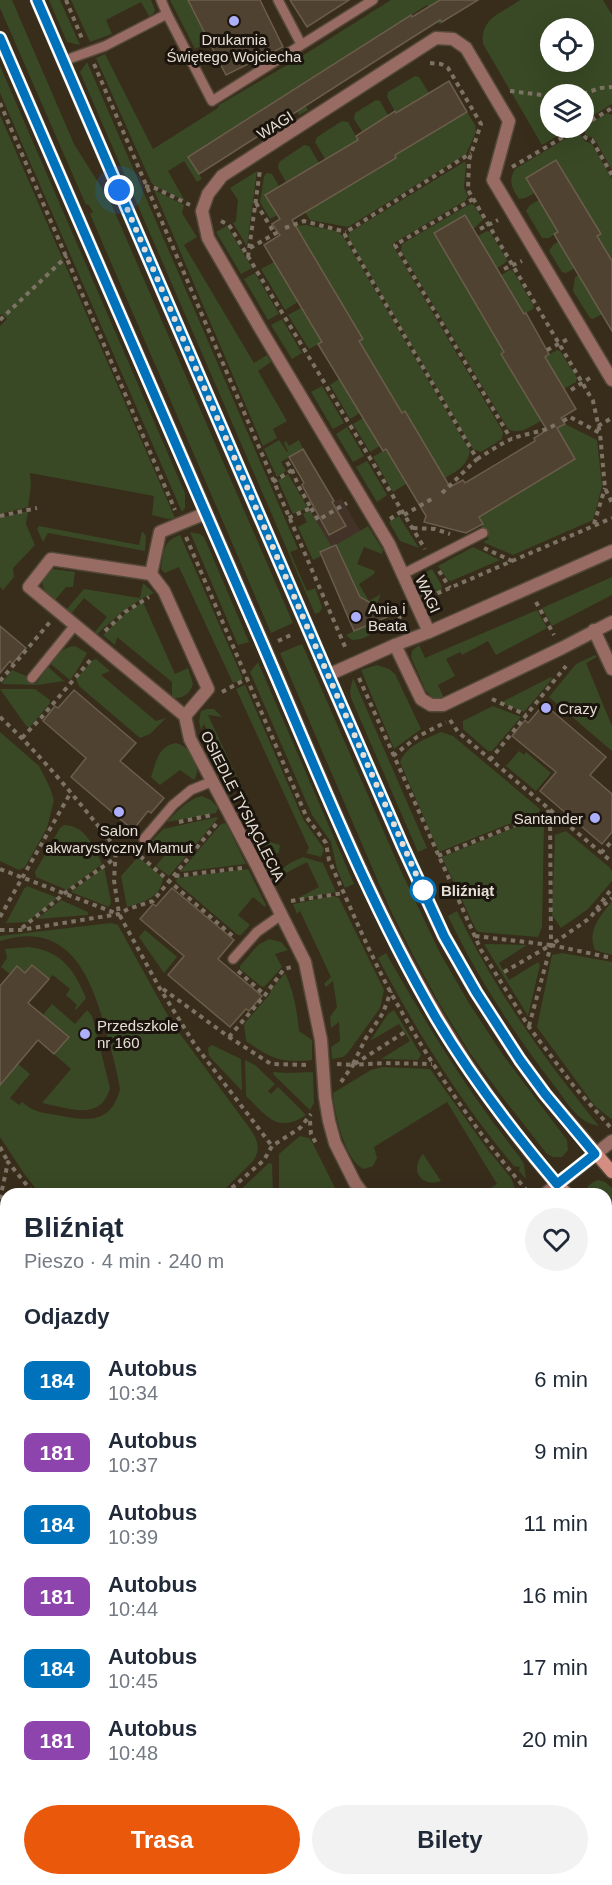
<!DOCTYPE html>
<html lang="pl">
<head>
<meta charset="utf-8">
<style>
	body { margin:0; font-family:Arial,sans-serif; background:#f2f2f3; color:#1f2937; height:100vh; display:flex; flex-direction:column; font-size:22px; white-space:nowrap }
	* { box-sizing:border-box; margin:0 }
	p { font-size:20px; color:#747a83 }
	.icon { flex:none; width:33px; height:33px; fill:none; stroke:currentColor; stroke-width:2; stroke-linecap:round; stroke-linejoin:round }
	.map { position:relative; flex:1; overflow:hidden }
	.drawer { position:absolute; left:0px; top:1188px; width:612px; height:698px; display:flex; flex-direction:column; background:#fff; border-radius:18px 18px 0 0; box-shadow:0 6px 24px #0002 }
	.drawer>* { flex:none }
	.badge { padding:0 12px; border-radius:9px; font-size:21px; line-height:39px }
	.tools { position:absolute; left:540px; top:18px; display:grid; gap:12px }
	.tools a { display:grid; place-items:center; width:54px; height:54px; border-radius:50%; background:#fff; box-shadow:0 6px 24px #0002; font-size:30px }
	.you { position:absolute; width:30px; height:30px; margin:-15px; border:4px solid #fff; border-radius:50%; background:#1a73e8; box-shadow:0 0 0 9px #1a73e833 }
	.map>.badge { position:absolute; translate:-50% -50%; box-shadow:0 0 0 3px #fff }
	h2 { padding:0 24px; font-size:22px; line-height:54px }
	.round { display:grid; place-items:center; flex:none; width:63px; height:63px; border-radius:32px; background:#f2f2f3 }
	.headline { display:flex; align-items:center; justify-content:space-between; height:102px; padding:0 24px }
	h1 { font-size:28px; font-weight:600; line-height:45px }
	.cta { display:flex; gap:12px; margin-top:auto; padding:12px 24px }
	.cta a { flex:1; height:69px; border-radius:36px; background:#ea580c; color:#fff; font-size:24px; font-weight:600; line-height:69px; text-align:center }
	.cta a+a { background:#f2f2f3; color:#1f2937 }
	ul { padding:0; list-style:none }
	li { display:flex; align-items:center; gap:18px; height:72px; padding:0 24px }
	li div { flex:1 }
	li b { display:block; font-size:22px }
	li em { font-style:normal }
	li .badge { min-width:66px; font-weight:700; text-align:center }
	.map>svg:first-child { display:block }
	.industrial { fill:#423227 }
	.green { fill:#394925; fill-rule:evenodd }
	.building { fill:#4f4231; stroke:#6b5d4b; stroke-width:1.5 }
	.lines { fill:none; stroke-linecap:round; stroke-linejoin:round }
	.lane-casing { stroke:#544939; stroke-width:12 }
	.street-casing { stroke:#544939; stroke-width:15 }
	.secondary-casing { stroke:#544939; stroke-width:15 }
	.path { stroke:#7d7365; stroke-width:4; stroke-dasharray:4.5 4.5; stroke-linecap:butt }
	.lane { stroke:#986c63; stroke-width:9 }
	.street { stroke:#986c63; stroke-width:12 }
	.secondary { stroke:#d38d81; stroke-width:12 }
	.line-casing { stroke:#fff; stroke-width:14 }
	.line { stroke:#0072bc; stroke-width:9 }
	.walk { stroke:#e7dfd5; stroke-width:6; stroke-dasharray:0 10.8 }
	.poi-dot { fill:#adaffb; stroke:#1b150e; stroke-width:2 }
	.stop-dot { fill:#fff; stroke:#0072bc; stroke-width:3 }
	.labels { text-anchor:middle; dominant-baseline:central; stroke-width:6; stroke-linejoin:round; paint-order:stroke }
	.poi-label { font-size:15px; fill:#e7dfd5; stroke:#1b150e; text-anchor:start }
	.street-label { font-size:15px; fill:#e7dfd5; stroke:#1b150e }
	.stop-label { font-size:15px; font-weight:bold; fill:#e7dfd5; stroke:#1b150e; text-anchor:start }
</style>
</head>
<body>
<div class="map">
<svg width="612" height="1885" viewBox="0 0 612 1885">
	<rect width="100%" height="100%" fill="#382c1b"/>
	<polygon class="industrial" points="341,498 361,532 346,541 321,552 307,518"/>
	<g class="green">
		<polygon points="0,0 12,0 74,144 110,201 293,623 271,633 90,214 93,212 88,204 86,205 0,8"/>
		<polygon points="49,0 60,0 80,45 67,42"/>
		<polygon points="71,0 151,0 155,10 153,14 149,16 141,2 106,20 112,34 90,42"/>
		<polygon points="170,0 188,0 209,42 195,49"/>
		<polygon points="391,0 440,0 431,5 442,23 440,25 427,5 296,89 308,110 299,115 286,95 188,157 202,179 197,182 184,161 168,171 185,201 155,186 151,182 96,58 105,54 153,149 218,108 219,105 299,58"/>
		<path d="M520,0h83l9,15v89l-28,17v-27h-34v34h22l-30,17 -59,-101c-3,-27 20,-31 37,-44zM550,28h34v34h-34z"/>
		<polygon points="87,62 298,549 290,552 307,591 315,588 322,607 320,612 315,614 80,72"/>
		<polygon points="0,66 185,493 185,508 182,512 0,93"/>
		<polygon points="415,76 419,77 429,93 396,113 387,97 388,92"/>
		<polygon points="376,100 380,101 389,117 365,136 354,119 355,113"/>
		<polygon points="467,112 475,125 476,132 466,154 348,227 310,220 305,212 396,158 395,155"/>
		<polygon points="607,113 612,115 612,170 594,138 587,136 582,128"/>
		<polygon points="0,115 175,518 168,519 152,515 154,496 30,473 31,486 28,507 0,514 0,326 7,319 2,314 0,315"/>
		<polygon points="342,121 348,122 358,140 325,159 315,142 317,137"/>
		<path d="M575,133l5,1 5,7 7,3 20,35v82l-15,-25 3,-3 -43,-73 -31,18 9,15 -10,5 -6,1c-7,-11 -11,-18 -4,-30z"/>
		<polygon points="304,145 309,146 319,163 286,182 278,168 279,162"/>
		<polygon points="464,162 466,163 464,188 468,196 466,200 392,244 503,432 502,439 481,452 473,449 348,237 350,232"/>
		<polygon points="257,171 247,246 233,223 236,221 238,200 230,188"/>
		<polygon points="267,173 272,174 279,186 265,195 277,215 270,219 260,202 264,176"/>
		<polygon points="154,190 184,205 182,213 197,237 184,245 254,363 267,355 271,362 258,371 287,421 273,429 277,438 263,446"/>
		<polygon points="539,200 558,232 549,238 542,238 526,211 530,205"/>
		<path d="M470,204l4,1 9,15 -10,9 -8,-14 -31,18 70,119 -3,2 40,67c-12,6 -20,14 -33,8l-107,-178 1,-7z"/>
		<path d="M306,225l30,6 7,5 127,215c-3,15 -13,20 -25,27l-40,-67 -3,2 -43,-72 3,-2 -67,-113z"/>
		<polygon points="227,226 252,268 241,274 216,232"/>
		<polygon points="487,231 490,232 507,260 505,263 497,268 478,236"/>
		<polygon points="562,239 575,268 566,273 562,272 549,251 553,245"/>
		<polygon points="274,262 298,302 285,310 261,269"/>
		<polygon points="510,270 513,271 534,306 533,309 524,314 501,275"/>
		<polygon points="255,273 279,314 268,320 244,279"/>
		<polygon points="579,275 602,314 593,319 590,318 573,291 575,277"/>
		<polygon points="301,308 322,342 309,349 288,315"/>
		<polygon points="282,319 302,353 292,359 271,325"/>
		<polygon points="557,350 560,351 577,378 576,382 564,389 545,357"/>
		<polygon points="339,379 360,413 350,419 330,385"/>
		<polygon points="322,386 344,423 333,429 311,392"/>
		<polygon points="363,418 371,431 375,430 383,444 370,452 353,424"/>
		<polygon points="565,424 597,440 602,486 593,520 513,555 483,542 489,539 481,525 483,523 479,517 575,459 557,428"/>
		<polygon points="347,427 364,456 353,462 336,434"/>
		<polygon points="279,440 287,452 288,451 284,443 286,441 289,446 299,440 303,449 281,462 286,471 277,477 264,449"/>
		<polygon points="386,449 406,484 393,492 373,457"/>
		<polygon points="367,461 387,495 377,502 356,467"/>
		<polygon points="288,474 308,508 293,514 278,480"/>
		<polygon points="28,511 26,524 35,545 13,568 14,577 3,590 0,587 0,518"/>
		<polygon points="310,511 332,547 320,552 321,556 313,560 298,527 307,522 303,514"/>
		<polygon points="399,516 419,548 400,541 389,522"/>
		<polygon points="39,526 139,545 142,531 146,536 145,551 48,533 43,542 37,529"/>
		<path d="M368,526l15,24 -1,4 -18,-7 -7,17 18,7 -1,3 -15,10 10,17 12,-7 -9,21 8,5c-8,14 -11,19 -28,20l-6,-5 23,-11 -6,-21 -27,-58z"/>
		<polygon points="190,532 200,534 204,537 249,642 238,645"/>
		<path d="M180,535l63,144 -10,4 -54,-116 -14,6 -4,-4c3,-18 1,-27 19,-34z"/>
		<polygon points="473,547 500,560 451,581 448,580 438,566"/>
		<path d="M53,569l22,3 -2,15h-7l-11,13c-9,-7 -15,-13 -12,-24z"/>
		<polygon points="432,569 442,586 441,591 419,599 418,592 426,572"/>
		<polygon points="612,577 612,595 552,626 542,608"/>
		<polygon points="143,583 154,593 141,599 123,611 96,635 94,633 107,617 84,598 71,614 66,610 84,589 140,598"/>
		<path d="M143,602l32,72 13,-6 5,16c-3,10 -10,15 -21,14v-16l-55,-45 -2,8 -12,-10 23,-22z"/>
		<polygon points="537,610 547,628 496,655 488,641 462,655 460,652 446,659 455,676 438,685 444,698 434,699 426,691 411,657 412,651 419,645 425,658"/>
		<polygon points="302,644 401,871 440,953 469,1003 503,1055 567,1140 568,1150 562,1157 553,1157 547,1154 503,1098 470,1053 439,1003 412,953 389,907 280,653"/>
		<path d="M75,646l12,7c-5,9 -10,18 -17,27l-19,-16c7,-9 11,-17 24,-18z"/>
		<polygon points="595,655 597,657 586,663 612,726 612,751 549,697 576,664"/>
		<polygon points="96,659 110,671 101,675 156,721 166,718 150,734 140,738 79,686 76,679 93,660"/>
		<polygon points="258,662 354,884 345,888 337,869 331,842 312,815 250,672"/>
		<polygon points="377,665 389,669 395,674 421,729 394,749 361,670"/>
		<polygon points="48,667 64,681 37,685 3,684 2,683 12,670 26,676 36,684"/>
		<polygon points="551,677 552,679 524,712 500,703"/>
		<polygon points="353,678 427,848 418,852 351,698 350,691"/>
		<polygon points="245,685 303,819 322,846 324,850 321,857 306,853 309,848 236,689"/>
		<polygon points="0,689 35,689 50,700 50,703 30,727 27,727"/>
		<polygon points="493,706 521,717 492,751 488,751 463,729 463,721"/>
		<polygon points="207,709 214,709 222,717 208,715 267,841 280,845 279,852 273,857 270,857 204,724 201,730 199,721 201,711"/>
		<polygon points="0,732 39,766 50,788 54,800 47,828 25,867 19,870 0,861"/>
		<path d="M441,732l12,4 87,73 -1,3 -100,40 -39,-90c6,-16 25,-23 41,-30z"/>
		<path d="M176,743c15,4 27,23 18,37l-14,-10 -20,15 -9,-8c5,-15 7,-31 25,-34z"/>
		<polygon points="519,751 524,755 526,752 551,773 536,791 506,766"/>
		<path d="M202,796l9,4 7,8 -2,5 -49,9c10,-10 20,-23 35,-26z"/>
		<polygon points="217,817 218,818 169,876 156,866 164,856 149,844 163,829"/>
		<polygon points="540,817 543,819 544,825 542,927 538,937 479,932 476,930 442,857"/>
		<polygon points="226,823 246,864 180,872 221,824"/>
		<path d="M64,825c21,0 30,22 38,39l-35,26 -31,-13 -1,-5 25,-44z"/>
		<polygon points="566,831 609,867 612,871 612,881 588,909 561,928 552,915 555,835"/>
		<path d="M138,857l25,21c-3,21 -19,23 -36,29l-6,-31z"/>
		<path d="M303,857l20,6 13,29 -36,7 -2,-1 21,-11 -12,-25 -23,12 -4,6c-1,-14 12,-18 23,-23z"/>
		<polygon points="104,867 111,902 109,907 71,892"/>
		<polygon points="248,869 266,905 265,907 253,897 238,915 250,925 241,935 238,935 177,883 176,880 178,878"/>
		<polygon points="27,886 58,898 27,922 6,923 24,889"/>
		<polygon points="333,896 339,898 384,990 380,1008 347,1054 343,1057 332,1059 331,1047 340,1041 339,1022 331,1028 330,1017 337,1007 333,981 326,987 324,984 331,977 300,911 297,914 293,904"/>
		<polygon points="61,900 88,912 88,915 37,919"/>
		<path d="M612,901v54l-17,-5c-8,-20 5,-33 17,-49z"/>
		<path d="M457,911c37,78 88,149 142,215 -6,-1 -11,-3 -17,-7 -11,-8 -20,-24 -29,-35 -40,-52 -77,-109 -105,-168z"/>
		<path d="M111,923l7,2 2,4 52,94 79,107c7,11 10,19 2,31l-33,33h-180l-15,-19 -25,-38v-52l18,-21 12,10 -20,24 9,7 3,-3c11,10 21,11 35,13 29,6 54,10 63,-26 -3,-18 -8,-36 -13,-54 -14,-54 -36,-117 -107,-94v-5z"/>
		<polygon points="145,930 177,957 164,973 139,937"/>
		<polygon points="269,939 281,942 288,950 275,954 282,967 265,986 262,987 240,969 240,966 258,945"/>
		<polygon points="484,944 527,945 499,963 509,980 538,962 540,965 528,1016"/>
		<path d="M29,947c33,4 45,23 57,51l-10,12 -1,-2 2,-3 -11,-10 4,-6 -17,-14 -4,4 -17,-14 -7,8 -8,-7 -7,8 -9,-7 6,-9 -2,-9z"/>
		<path d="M386,953c40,71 82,139 133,203l5,8 2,15 -7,-8 1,-4 -6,-1c-54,-64 -97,-134 -136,-208z"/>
		<polygon points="562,953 612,962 612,1118 611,1119 594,1105 537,1027 552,955"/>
		<path d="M285,973c9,19 12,38 14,58l13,9v20c-31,3 -40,-1 -66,-19l-2,-17 26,-30 1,-4z"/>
		<path d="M52,1004l23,20 12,-14 5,6 18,72c-9,34 -42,20 -68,15l29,-34 -17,-15 14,-17 -25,-22z"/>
		<polygon points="394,1010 421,1055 418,1060 381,1059 410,1041 399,1024 370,1041 388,1014"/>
		<polygon points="212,1045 241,1059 242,1091 209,1056 208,1048"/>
		<path d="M245,1060l10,5 20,19 -7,7 3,3 7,-7 28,28c-29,19 -39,1 -60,-19z"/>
		<path d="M382,1067l48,2 58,81 23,28 6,16h-36l16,-10 -50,-82 -73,45 3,11 -4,8 -9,3c-19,-7 -30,-57 -31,-76l38,-23z"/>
		<polygon points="273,1072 288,1073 313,1072 314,1103 310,1110 274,1075"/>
		<polygon points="300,1136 309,1138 312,1142 338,1194 279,1194 279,1154"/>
		<path d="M423,1154l18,27c-20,7 -32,-11 -18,-27z"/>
		<polygon points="269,1163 272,1164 273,1194 236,1194"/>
		<path d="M598,1180l7,2 7,6v35l-6,-6v-23h-19c-2,-8 4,-11 11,-14z"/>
		<polygon points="606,1279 612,1285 612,1885 0,1885 0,1711 6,1707 6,1880 606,1880"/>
		<polygon points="6,1562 6,1690 0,1693 0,1570"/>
	</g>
	<g class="building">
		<polygon points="188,0 260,0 283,47 226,75"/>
		<polygon points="290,0 349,0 307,27"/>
		<polygon points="440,0 478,0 442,22 440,20 402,44 199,174 188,157 411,15 412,17"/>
		<polygon points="449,81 467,112 395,155 396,158 292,220 363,339 359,341 402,413 405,411 450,487 463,480 465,483 535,441 534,438 547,430 501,354 504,352 434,233 465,215 524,314 526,313 549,354 545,357 576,409 561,418 565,424 557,428 575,459 479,517 483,524 466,533 424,522 426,516 386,449 383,451 318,344 322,342 264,245 280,235 272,224 280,219 265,195 358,140 356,136 395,111 396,113"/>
		<polygon points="556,160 601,234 597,236 612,261 612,331 554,234 558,232 526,178"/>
		<polygon points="303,449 334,501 332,502 346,526 329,535 302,485 304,483 289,457"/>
		<polygon points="336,545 360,597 392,615 354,631 320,552"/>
		<polygon points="0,626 26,648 12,664 10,661 0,673"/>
		<polygon points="74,690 136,743 120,761 164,798 151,813 148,811 133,830 71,777 86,758 43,721 55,706 58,708"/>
		<polygon points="544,704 606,757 590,775 612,794 612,832 602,844 540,791 556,772 512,736 525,720 528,723"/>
		<polygon points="172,888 234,940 218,959 262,996 249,1011 246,1009 230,1027 168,975 184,956 140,919 153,904 156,906"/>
		<polygon points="32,965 49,979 28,1003 69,1037 54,1054 38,1040 0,1085 0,986 17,966 25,973"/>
	</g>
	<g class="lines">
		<g class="lane-casing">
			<g id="lane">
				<polyline points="161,0 167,14"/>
				<polyline points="278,0 301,44"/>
				<polyline points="63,61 105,46 167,14 212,101 373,0"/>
				<polyline points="403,574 483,533"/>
				<polyline points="32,678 75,625"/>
				<polyline points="144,839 173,805 191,790 213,781"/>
				<polyline points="233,959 257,932 281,915"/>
				<polyline points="0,1251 6,1248"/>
				<polyline points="0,1266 6,1271"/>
				<polyline points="0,1314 6,1320"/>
			</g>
		</g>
		<g class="street-casing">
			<g id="street">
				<polyline points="151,574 51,559 29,587 185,716 190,739 257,866 305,962 321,1040 325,1097 329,1121 335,1143 355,1183 363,1194"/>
				<polyline points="594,630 612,669"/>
				<polyline points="429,632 389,544 260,328 208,238 202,211 208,194 222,176 436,38 453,39 466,48 509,121 493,180 612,380"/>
				<polyline points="395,645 421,699 431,705 443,705 562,648 612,622"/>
				<polyline points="328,675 395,645 429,632 612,551"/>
				<polyline points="185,716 208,689 164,591 151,574 160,532 206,513"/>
				<polyline points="545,1194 612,1141"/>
				<polyline points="0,1702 6,1699"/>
				<polyline points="606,1783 612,1787"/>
			</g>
		</g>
		<g class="secondary-casing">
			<g id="secondary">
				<polyline points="37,0 328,675 403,847 444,936 476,992 520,1060 545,1094 612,1172"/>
				<path d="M0,38c89,202 176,405 264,608 70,163 133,330 241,473 19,26 39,52 62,75"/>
				<polyline points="606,1235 612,1241"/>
			</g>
		</g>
		<g class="path">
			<polyline points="66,0 83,41"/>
			<polyline points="430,63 441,64 448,68 481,124 469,160 468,190 593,401 600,433"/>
			<polyline points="94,64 346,649"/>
			<polyline points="510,91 550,96"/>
			<polyline points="583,94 600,88 612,87"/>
			<polyline points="0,103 175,510"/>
			<polyline points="584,125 612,108"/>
			<polyline points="578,129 586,138 592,140 612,175"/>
			<polyline points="512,167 579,128"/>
			<polyline points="145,186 155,188 190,205"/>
			<polyline points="473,199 395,245 511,439"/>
			<polyline points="256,203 275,234"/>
			<polyline points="221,221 229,225 425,549"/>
			<polyline points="285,228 304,221 346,232"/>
			<polyline points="480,229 498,220"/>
			<polyline points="250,248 278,232"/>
			<polyline points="248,257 260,170"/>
			<polyline points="504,269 522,261"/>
			<polyline points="0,320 67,256"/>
			<polyline points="547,350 570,338"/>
			<polyline points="571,390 593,376"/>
			<polyline points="563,421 570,417 600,433 605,488 612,503"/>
			<polyline points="598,426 612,418"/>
			<path d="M477,459c12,-7 24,-16 37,-21 14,-5 29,-6 41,-13"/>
			<polyline points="287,462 292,470 299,487 311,508 288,518"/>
			<polyline points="273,482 292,470"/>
			<polyline points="442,493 477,459 345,235 346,232 471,153"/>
			<polyline points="311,508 318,520 347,503"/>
			<polyline points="404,515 435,497"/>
			<polyline points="0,516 37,508"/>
			<polyline points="390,519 402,511"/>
			<polyline points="594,524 605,488"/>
			<polyline points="413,528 435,529 450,534"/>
			<path d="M186,537l121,281 19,25 3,17c20,44 39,90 62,133 40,72 85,139 138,200"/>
			<polyline points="512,561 612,518"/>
			<polyline points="439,571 450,588"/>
			<polyline points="429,597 512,561 484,548"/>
			<polyline points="536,602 554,635"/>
			<polyline points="396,627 402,611"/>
			<polyline points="105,631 125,612 149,597"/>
			<polyline points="278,641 293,634"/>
			<polyline points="359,678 481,950 529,1027 573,1085 610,1127"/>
			<polyline points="0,681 50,622"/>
			<polyline points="222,692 248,678"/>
			<polyline points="492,699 526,715"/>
			<path d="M0,717c43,40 79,85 116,131l-2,32 5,34 40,73 36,58 77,101"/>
			<polyline points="450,720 458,732 612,862"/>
			<polyline points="22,738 40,719 93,657"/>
			<polyline points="393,756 417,737 446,722"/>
			<polyline points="490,760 566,666"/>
			<polyline points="179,822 212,815"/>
			<polyline points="116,848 132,849 235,938"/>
			<polyline points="601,853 612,841"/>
			<polyline points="438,856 550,811"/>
			<polyline points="0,869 118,914"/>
			<polyline points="175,876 242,868"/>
			<polyline points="291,901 344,893"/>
			<polyline points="597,911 612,898"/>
			<polyline points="0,917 71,792"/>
			<polyline points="22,928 65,893 114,859"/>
			<polyline points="0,930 20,930 119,914 128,909 153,901 217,823"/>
			<polyline points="475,936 551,945 590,918 612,888"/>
			<polyline points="238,971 265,995"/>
			<polyline points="504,972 551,945 612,958"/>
			<polyline points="163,989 229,1037 271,1064 308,1065"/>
			<polyline points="529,1026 551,945 550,811"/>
			<polyline points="229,1037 265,995 284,969 292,967"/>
			<polyline points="337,1064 353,1065 405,1032"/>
			<polyline points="353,1064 366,1038 383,1013 391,991"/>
			<polyline points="341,1082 353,1065 384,1063 432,1064"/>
			<polyline points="310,1121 311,1134 317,1145"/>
			<polyline points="0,1147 8,1162"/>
			<polyline points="225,1194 264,1160 272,1146 300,1128 311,1114"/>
			<polyline points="0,1199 8,1162 34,1194"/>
			<polyline points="606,1271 612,1277"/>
			<polyline points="4,1429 6,1426"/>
			<polyline points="606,1441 612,1434"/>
			<polyline points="0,1560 6,1552"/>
			<polyline points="0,1578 6,1579"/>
			<polyline points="606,1618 612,1624"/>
			<polyline points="0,1784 6,1790"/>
			<polyline points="606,1808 612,1825"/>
			<polyline points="97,1880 102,1885"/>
			<polyline points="250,1880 255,1885"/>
			<polyline points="211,1885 215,1880"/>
			<polyline points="308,1885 308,1880"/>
		</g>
		<use href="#lane" class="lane"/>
		<use href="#street" class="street"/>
		<use href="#secondary" class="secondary"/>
	</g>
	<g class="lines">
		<g class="line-casing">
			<path id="line" d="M0,38c87,198 172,397 258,596 56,129 107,262 178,384 35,59 77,114 121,166l38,-30 -50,-60 -25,-34 -44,-68 -32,-56 -41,-89 -75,-172 -291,-675"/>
		</g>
		<use href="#line" class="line"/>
		<polyline class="walk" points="119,190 328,675 423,890"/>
	</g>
	<g class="poi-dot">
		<circle cx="234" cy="21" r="6"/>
		<circle cx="356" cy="617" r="6"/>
		<circle cx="546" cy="708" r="6"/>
		<circle cx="119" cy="812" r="6"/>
		<circle cx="595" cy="818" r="6"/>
		<circle cx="85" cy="1034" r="6"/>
	</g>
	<circle class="stop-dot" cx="423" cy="890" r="12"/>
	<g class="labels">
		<g class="poi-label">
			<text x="234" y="39" text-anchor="middle">Drukarnia<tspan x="234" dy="17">Świętego Wojciecha</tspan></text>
			<text x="368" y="608">Ania i<tspan x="368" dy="17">Beata</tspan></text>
			<text x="558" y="708">Crazy</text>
			<text x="583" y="818" text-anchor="end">Santander</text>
			<text x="119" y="830" text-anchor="middle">Salon<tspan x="119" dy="17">akwarystyczny Mamut</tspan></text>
			<text x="97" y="1025">Przedszkole<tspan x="97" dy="17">nr 160</tspan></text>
		</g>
		<g class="street-label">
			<text transform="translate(275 125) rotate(-32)">WAGI</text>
			<text transform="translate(428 594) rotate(65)">WAGI</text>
			<text transform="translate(243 806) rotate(63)">OSIEDLE TYSIĄCLECIA</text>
		</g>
		<g class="stop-label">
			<text x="441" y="890">Bliźniąt</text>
		</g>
	</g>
</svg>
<div class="tools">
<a><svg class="icon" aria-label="locate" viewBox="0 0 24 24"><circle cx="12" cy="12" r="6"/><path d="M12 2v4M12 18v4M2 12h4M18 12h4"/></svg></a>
<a><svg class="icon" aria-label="layers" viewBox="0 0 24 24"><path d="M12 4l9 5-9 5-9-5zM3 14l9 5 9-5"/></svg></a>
</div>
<div class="you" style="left:119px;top:190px"></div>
<section class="drawer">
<div class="headline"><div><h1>Bliźniąt</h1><p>Pieszo · 4 min · 240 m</p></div><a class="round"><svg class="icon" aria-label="heart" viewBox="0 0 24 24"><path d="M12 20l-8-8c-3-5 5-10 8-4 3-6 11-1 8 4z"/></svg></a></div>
<h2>Odjazdy</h2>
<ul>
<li><span class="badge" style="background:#0072bc;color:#fff">184</span><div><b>Autobus</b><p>10:34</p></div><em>6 min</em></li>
<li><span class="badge" style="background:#8e44ad;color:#fff">181</span><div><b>Autobus</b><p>10:37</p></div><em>9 min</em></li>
<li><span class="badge" style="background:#0072bc;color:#fff">184</span><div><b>Autobus</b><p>10:39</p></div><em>11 min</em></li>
<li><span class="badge" style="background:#8e44ad;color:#fff">181</span><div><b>Autobus</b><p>10:44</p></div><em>16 min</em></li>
<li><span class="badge" style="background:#0072bc;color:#fff">184</span><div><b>Autobus</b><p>10:45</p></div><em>17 min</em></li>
<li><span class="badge" style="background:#8e44ad;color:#fff">181</span><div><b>Autobus</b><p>10:48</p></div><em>20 min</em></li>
</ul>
<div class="cta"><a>Trasa</a><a>Bilety</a></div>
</section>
</div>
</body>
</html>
